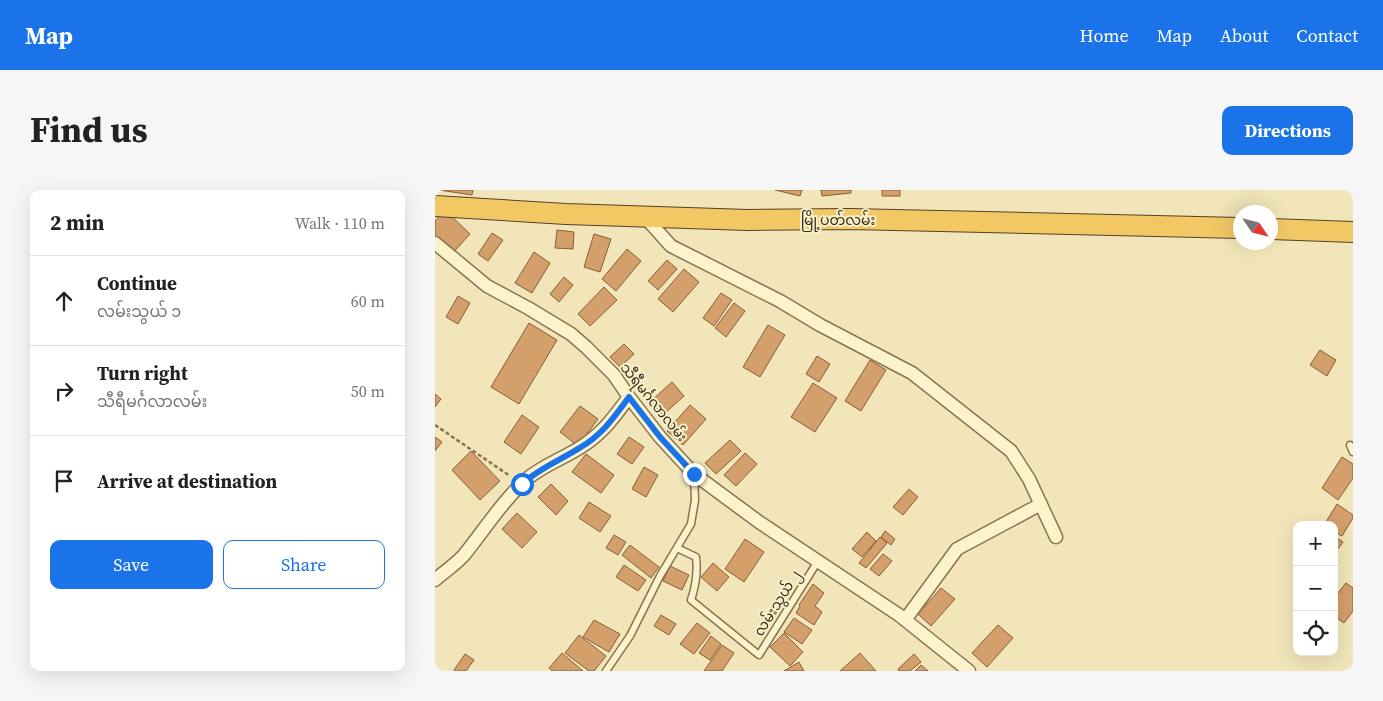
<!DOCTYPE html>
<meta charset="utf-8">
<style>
body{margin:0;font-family:"Source Serif 4","Noto Sans Myanmar",serif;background:#f6f6f6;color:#222}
.controls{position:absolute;right:15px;bottom:15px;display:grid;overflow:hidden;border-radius:10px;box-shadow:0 5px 20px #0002}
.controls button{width:45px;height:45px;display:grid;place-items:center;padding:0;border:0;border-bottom:1px solid #e0e0e0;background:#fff;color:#222;font:25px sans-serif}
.compass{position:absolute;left:798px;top:15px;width:45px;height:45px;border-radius:50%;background:#fff;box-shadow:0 5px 20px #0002;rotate:125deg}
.stop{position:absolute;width:15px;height:15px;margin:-11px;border:4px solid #1a73e8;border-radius:50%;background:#fff}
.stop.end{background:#1a73e8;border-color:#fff;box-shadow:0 1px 5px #0008}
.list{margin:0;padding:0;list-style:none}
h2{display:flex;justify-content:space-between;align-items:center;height:65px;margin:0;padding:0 20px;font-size:21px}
h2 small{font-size:16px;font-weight:400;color:#767676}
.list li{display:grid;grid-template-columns:32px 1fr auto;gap:15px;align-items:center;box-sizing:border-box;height:90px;padding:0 20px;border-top:1px solid #e0e0e0}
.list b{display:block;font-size:19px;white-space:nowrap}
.list p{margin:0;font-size:16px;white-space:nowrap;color:#767676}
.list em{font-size:16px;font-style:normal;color:#767676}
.actions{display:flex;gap:10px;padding:15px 20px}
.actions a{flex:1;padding:11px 0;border:1px solid #1a73e8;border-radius:10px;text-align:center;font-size:18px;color:#1a73e8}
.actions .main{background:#1a73e8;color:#fff}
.icon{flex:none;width:28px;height:28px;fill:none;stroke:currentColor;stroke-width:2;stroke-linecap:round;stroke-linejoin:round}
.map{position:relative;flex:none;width:918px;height:481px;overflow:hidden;border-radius:10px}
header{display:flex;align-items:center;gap:30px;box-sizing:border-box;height:70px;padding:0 25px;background:#1a73e8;color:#fff}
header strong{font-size:24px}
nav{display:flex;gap:28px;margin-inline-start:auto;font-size:18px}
.intro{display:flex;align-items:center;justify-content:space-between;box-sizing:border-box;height:120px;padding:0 30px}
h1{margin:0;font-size:35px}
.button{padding:12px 22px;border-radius:10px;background:#1a73e8;color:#fff;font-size:18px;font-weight:700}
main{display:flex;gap:30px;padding:0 30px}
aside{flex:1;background:#fff;border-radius:10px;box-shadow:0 5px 20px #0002}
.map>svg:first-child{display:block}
</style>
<header>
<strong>Map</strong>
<nav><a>Home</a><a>Map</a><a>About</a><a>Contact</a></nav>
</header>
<div class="intro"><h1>Find us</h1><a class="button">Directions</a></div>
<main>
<aside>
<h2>2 min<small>Walk · 110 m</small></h2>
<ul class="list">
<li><svg class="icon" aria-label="ahead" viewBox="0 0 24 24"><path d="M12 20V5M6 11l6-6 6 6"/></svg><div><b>Continue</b><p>လမ်းသွယ် ၁</p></div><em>60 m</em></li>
<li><svg class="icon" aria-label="right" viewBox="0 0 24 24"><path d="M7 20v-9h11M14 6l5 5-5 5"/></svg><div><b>Turn right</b><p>သီရီမင်္ဂလာလမ်း</p></div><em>50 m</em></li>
<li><svg class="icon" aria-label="arrive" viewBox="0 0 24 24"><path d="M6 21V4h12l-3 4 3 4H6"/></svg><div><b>Arrive at destination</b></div></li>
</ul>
<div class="actions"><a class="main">Save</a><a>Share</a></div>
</aside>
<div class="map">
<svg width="918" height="481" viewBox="0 0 918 481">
<rect width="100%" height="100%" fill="#f1e5b9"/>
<!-- building -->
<path fill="#d39f6b" stroke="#8a5e36" d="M4 0H38L37 5Z
M340 0H367L365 6Z
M386 0H416V3L387 6Z
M447 0H465V6H447Z
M10 20 35 44 16 65 0 50V31Z
M122 40 139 42 138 59 120 58Z
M57 43 68 50 53 71 43 64Z
M159 44 176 49 165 82 149 77Z
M192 59 206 71 181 101 167 89Z
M99 62 115 73 97 103 80 93Z
M232 70 242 79 223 100 213 91Z
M249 79 264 92 238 122 223 109Z
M129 87 138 95 124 112 115 104Z
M169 97 182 110 155 136 143 124Z
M286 103 297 110 279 136 268 128Z
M23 106 35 113 23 134 11 127Z
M299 113 310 121 291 147 280 138Z
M94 133 122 150 84 214 56 197Z
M333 135 350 145 325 187 308 177Z
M189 154 199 164 185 177 175 167Z
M885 160 901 170 892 186 875 175Z
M382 166 395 174 384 192 371 184Z
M435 170 451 180 426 221 410 211Z
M237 192 249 206 228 225 215 212Z
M378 193 402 208 380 242 356 227Z
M0 204 6 209 0 217Z
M255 215 271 229 248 255 232 241Z
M145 216 163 229 143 256 125 242Z
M87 225 104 237 86 264 69 252Z
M0 247 7 252 0 261Z
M194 247 209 257 197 274 182 264Z
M295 250 306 261 281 284 270 273Z
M36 261 65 291 45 310 17 280Z
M310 263 322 274 301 296 289 285Z
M151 264 179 285 166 303 137 282Z
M907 267 918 274V288L903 310 887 298Z
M209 277 223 285 211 307 197 299Z
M116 294 133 311 121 325 103 307Z
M474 299 483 307 468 325 458 317Z
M154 312 176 326 165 342 144 328Z
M902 314 918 325V328L907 346 899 342V335H889Z
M82 323 102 342 87 358 67 339Z
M450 341 460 349 456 355 446 347Z
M432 342 441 351 427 367 417 359Z
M179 345 191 352 183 365 171 358Z
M899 346 908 352 899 364Z
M445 347 452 353 431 378 424 373Z
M310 349 329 362 309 392 290 379Z
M195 355 224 377 216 388 187 365Z
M448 364 457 371 444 386 435 379Z
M278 373 294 387 282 401 266 387Z
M189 375 211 390 203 401 181 387Z
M235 376 254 385 247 400 228 391Z
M911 393 918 398V421L909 433 899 426V408Z
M378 394 389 403 380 416 387 422 379 435 361 423 365 416 364 415Z
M506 398 520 409 496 436 483 424Z
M226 425 241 434 234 445 219 436Z
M359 428 377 440 367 454 349 442Z
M159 430 185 444 174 462 148 447Z
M262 433 275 443 259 464 245 454Z
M563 435 578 448 552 477 537 463Z
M349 443 368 462 355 476 335 457Z
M144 445 171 466 159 481H154L130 463Z
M276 446 286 454 275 470 264 463Z
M287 455 299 463 287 481H269Z
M127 463 148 481H117L114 478Z
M425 463 441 481H405Z
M30 464 39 470 31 481H20L19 480Z
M479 464 486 472 475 481H464L463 479Z
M364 472 369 481H349Z
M486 475 493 481H480Z"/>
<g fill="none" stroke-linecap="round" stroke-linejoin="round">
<defs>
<path id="service" d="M915 255 918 262
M242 358 261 367C263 383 261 395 256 410L324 465 383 371
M171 481 195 446 225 386 256 334 260 310 259 285"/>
<path id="minor" d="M209 26 236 56 345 111 385 135 477 183 576 261 594 289 621 347
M0 53 52 96 93 118 136 144 151 157 179 185 194 207 225 247 259 284 324 332 464 425 534 481
M0 390C9 382 21 374 29 365 50 339 68 310 93 288 109 275 129 268 146 257 168 243 179 227 194 207
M470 430 522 359 606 314"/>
<path id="trunk" d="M0 16 131 24 313 30 415 29 806 38
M836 39 918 42"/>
</defs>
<!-- service casing -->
<use href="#service" stroke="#897452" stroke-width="9"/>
<!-- minor casing -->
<use href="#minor" stroke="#897452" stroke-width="15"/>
<!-- trunk casing -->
<use href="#trunk" stroke="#554128" stroke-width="22"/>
<!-- path -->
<path stroke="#897452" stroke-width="2.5" stroke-dasharray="4 2.5" stroke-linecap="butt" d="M0 235 75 286"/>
<!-- service -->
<use href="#service" stroke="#fcf2cc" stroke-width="6"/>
<!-- minor -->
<use href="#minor" stroke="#fcf2cc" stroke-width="12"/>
<!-- trunk -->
<use href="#trunk" stroke="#f2c865" stroke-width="20"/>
</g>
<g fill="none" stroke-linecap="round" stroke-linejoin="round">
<!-- route -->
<path stroke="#1a73e8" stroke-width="6" d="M87 294C104 278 126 270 146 257 168 244 179 227 194 207L225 247 259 284"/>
</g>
<g text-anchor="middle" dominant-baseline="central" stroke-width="4" stroke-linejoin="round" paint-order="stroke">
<!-- street labels -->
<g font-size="14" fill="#362a19" stroke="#f8efc9">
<text x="403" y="30">မြို့ပတ်လမ်း</text>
<text transform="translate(219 212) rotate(51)">သီရီမင်္ဂလာလမ်း</text>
<text transform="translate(342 413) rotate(-58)">လမ်းသွယ် ၂</text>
</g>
</g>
</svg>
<div class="controls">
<button>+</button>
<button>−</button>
<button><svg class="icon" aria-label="locate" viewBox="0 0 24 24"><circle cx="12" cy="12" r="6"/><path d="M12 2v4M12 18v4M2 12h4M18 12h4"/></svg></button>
</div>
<svg class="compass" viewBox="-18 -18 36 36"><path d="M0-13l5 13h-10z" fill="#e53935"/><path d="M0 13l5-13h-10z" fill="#767676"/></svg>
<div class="stop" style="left:87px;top:294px"></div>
<div class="stop end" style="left:259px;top:284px"></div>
</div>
</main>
